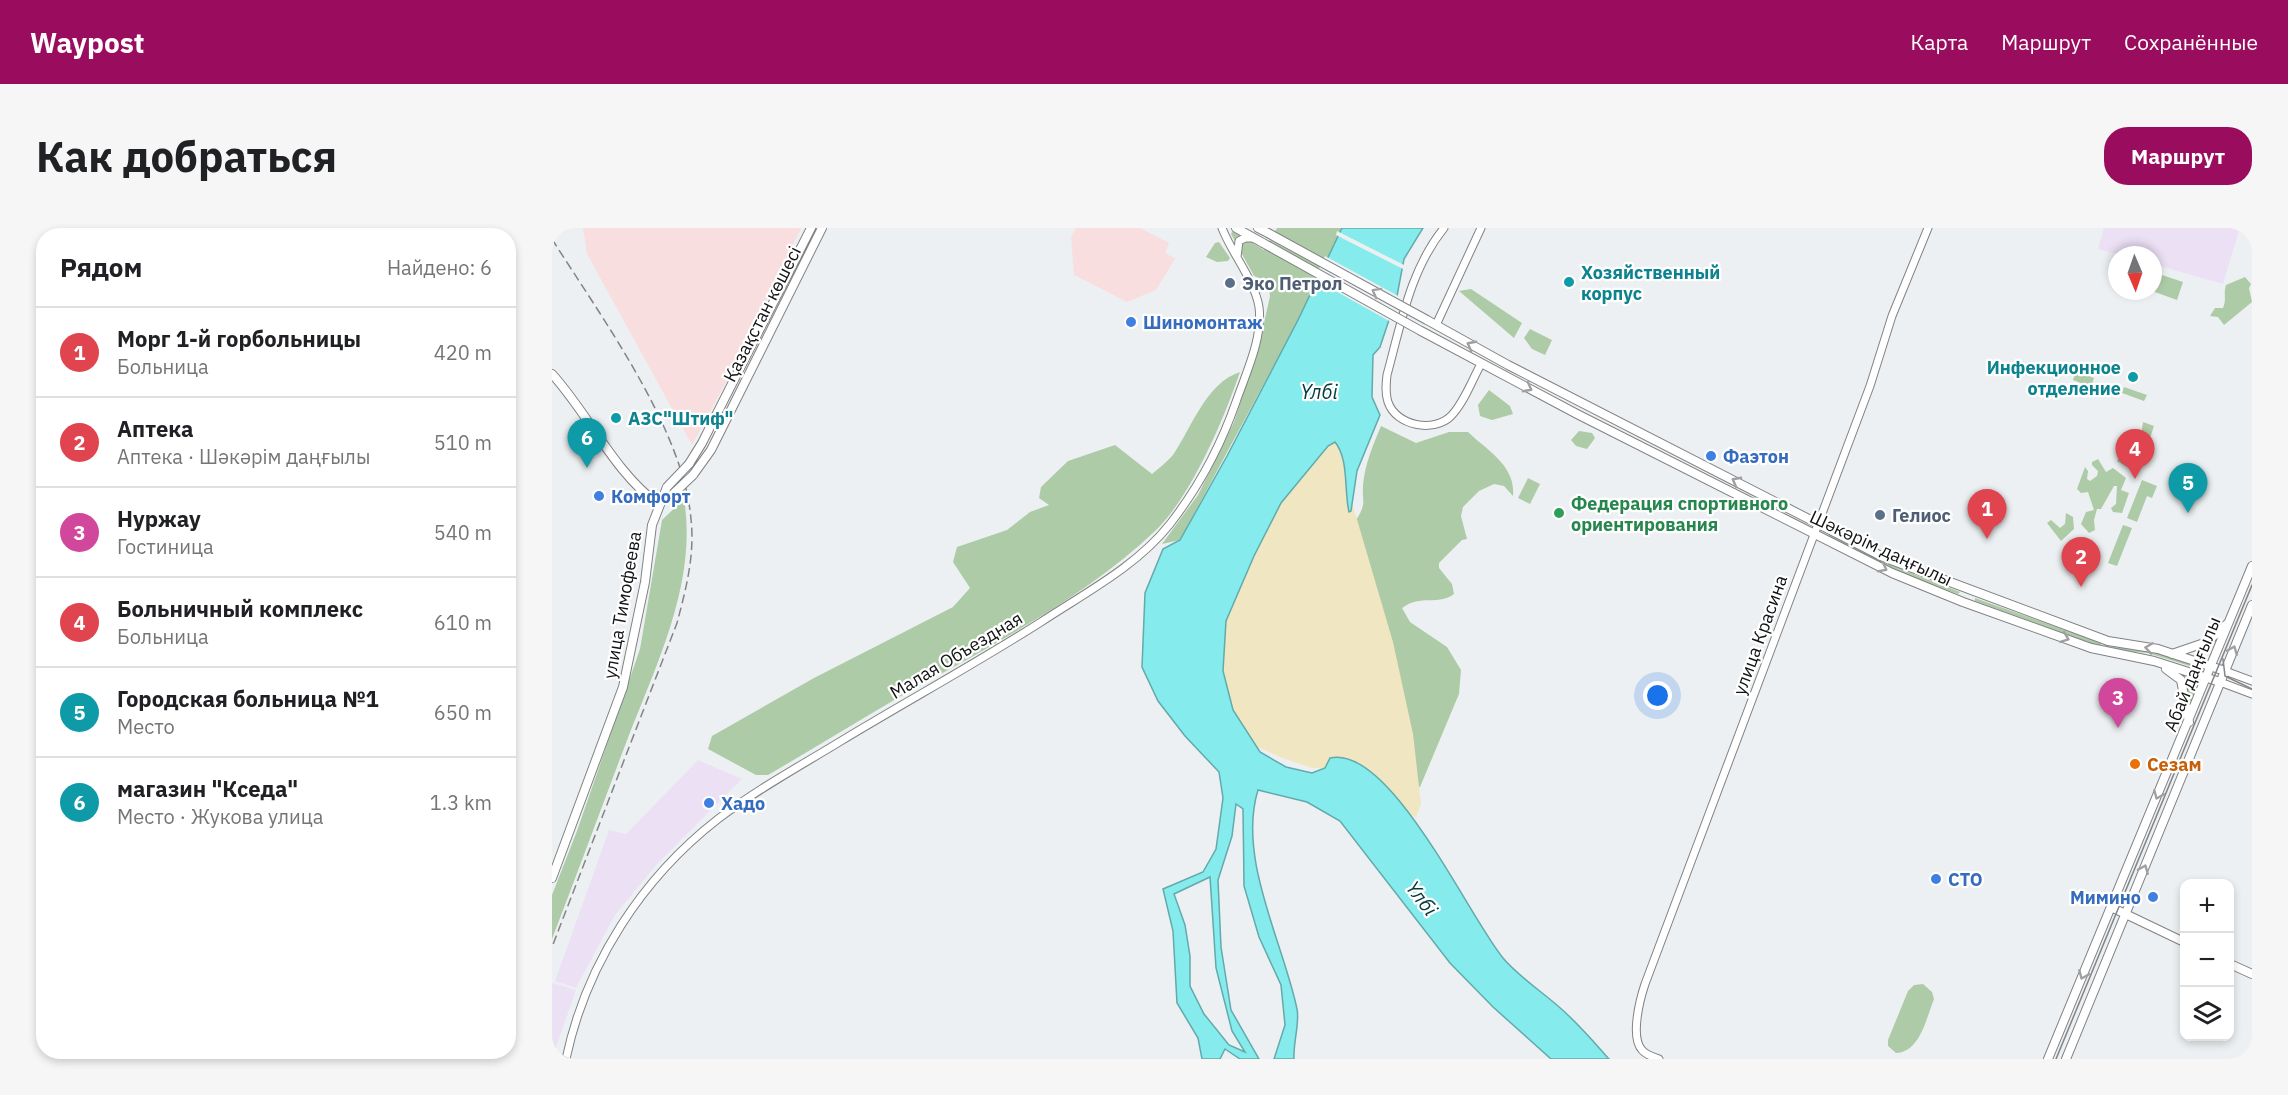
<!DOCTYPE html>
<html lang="ru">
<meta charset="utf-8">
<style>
body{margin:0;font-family:"IBM Plex Sans",sans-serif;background:#f6f6f6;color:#202124}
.controls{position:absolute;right:18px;bottom:18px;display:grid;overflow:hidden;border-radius:12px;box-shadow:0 3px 9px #0003}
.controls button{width:54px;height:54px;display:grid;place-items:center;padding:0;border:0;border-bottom:2px solid #e0e0e0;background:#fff;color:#202124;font:30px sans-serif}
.compass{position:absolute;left:1556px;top:18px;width:54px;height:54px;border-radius:50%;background:#fff;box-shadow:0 3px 9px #0003;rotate:178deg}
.you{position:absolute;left:1106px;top:468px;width:21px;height:21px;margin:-15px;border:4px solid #fff;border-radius:50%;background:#1a73e8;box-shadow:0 0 0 9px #1a73e833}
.badge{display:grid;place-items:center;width:39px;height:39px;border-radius:50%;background:#9a0d5e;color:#fff;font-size:20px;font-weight:700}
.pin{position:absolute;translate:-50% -50px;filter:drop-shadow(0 2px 3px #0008)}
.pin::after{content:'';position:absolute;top:32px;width:21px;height:18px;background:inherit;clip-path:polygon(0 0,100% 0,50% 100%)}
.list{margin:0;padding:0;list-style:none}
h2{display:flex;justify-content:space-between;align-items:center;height:78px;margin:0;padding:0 24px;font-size:26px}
h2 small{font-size:20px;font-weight:400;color:#757577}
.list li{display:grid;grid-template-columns:39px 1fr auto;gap:18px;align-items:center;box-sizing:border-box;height:90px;padding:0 24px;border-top:2px solid #e0e0e0}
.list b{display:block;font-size:22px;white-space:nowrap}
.list p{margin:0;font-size:20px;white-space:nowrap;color:#757577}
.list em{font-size:20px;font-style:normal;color:#757577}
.icon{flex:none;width:33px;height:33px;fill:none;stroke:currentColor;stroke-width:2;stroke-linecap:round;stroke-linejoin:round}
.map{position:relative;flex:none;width:1700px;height:831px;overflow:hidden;border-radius:24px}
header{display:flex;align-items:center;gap:36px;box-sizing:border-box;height:84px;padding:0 30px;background:#9a0d5e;color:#fff}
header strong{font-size:28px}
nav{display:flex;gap:33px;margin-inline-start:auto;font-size:21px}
.intro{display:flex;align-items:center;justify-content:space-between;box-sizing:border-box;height:144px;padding:0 36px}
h1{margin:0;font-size:42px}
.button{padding:15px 27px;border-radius:24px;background:#9a0d5e;color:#fff;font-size:21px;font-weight:700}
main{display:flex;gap:36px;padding:0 36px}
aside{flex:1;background:#fff;border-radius:24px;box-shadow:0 3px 9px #0003}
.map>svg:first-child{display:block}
</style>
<header>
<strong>Waypost</strong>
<nav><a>Карта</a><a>Маршрут</a><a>Сохранённые</a></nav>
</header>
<div class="intro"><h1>Как добраться</h1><a class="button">Маршрут</a></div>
<main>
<aside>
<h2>Рядом<small>Найдено: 6</small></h2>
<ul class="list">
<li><span class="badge" style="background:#e0444e">1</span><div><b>Морг 1-й горбольницы</b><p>Больница</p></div><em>420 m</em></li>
<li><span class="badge" style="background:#e0444e">2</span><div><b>Аптека</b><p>Аптека · Шәкәрім даңғылы</p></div><em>510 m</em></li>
<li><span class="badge" style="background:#d1479c">3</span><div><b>Нуржау</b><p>Гостиница</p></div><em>540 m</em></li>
<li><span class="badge" style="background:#e0444e">4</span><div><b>Больничный комплекс</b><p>Больница</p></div><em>610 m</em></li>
<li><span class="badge" style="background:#0f9aa8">5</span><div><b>Городская больница №1</b><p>Место</p></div><em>650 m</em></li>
<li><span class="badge" style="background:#0f9aa8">6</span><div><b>магазин &quot;Кседа&quot;</b><p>Место · Жукова улица</p></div><em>1.3 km</em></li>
</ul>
</aside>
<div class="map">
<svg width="1700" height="831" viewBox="0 0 1700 831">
<rect width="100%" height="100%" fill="#edf0f2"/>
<!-- commercial -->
<path fill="#f9dedf" d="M31 0H249L189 126 140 217 35 26Z
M524 0H588L617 15 613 25 628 33 623 31 604 62 575 74 522 47 519 9Z"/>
<!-- industrial -->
<path fill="#ece0f5" d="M1552 0H1679L1687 3 1671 56 1601 36V27H1568L1546 21Z
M146 532 190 551 105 636 63 687 24 760 3 753 57 602 74 606Z
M1 755 24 762 0 831V757Z"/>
<!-- green -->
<path fill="#adcba6" d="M725 0H790L746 92 628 312 610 316 646 267 682 194 707 118 718 68 716 54 702 48 679 6 681 2 712 22Z
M667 14 678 30 676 33 665 34 654 29 663 15Z
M1601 44 1631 54 1625 72 1600 63Z
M1693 49 1699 56 1697 60 1700 74 1672 97 1666 89 1658 88 1663 80H1671C1675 71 1671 66 1674 57Z
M919 61 970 95 962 110 907 63Z
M978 101 1000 112 993 127 980 121 972 110Z
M1524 143 1542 150 1539 159 1521 152Z
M688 144C672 191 639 269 603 303 533 370 433 421 349 468 304 494 261 521 216 547H204L156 521 160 508 262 450 401 379 418 360 401 334 405 319 455 302 478 284 497 277 487 270 489 259 516 233 563 217 600 246C607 240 615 234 621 227 640 199 654 155 688 144Z
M1572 159 1595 167 1592 173 1570 165Z
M937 162 958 178 961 186 940 192 928 188 926 177Z
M1591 194 1602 198 1590 234 1584 244 1565 233 1572 222C1592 216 1588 213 1591 194Z
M829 198 864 215 897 204H916C936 223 964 238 961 268L952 258 942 256 927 263 911 279 909 288 915 311 910 312 887 335V340L900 356 902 366C886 378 869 366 850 380L858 394 895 419 909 442 907 466 868 559H845L804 292C815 275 810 275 811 257 813 236 821 217 829 198Z
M1027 203 1040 205 1043 210 1035 221 1024 218 1019 212Z
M1546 231 1554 244 1561 240 1574 250 1569 262 1577 265 1570 285 1561 284 1559 280 1564 276 1565 258H1562L1549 281H1545L1542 292 1543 302 1537 305 1529 296 1534 284 1542 282 1536 264 1529 265 1525 261 1533 239 1536 243 1535 251 1538 253 1545 248 1546 243 1540 237V234Z
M976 250 988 256 978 276 966 270Z
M1590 252 1605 258 1600 270 1595 268 1585 294 1575 290Z
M132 271C146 355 103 439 74 515 49 581 25 646 0 711V667L25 603 88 421 110 292Z
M1514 285 1521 289 1522 301 1509 313 1495 295 1499 292 1508 300 1513 296Z
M1571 297 1580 300 1565 338 1556 335Z
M1277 306 1351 342 1408 364 1406 366 1350 345 1276 309Z
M1423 370 1549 415V419L1423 373Z
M1561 419 1597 423 1648 438 1647 441 1596 425 1561 422Z
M1624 443 1648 452 1637 478 1632 453Z
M1371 756 1380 764 1382 771C1374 791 1368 824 1344 825L1336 818V812L1356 763 1362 757Z"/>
<!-- sand -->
<path fill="#f0e6c1" d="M792 167 799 271 841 414 861 506 869 576 864 590 790 541 760 540 728 529 699 516 677 498 663 363Z"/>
<!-- water -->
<path fill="#85ebec" stroke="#62aaab" stroke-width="1.5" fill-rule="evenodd" d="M790 0H871L852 31 845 68 828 119 821 127 820 169 828 187 805 243 799 283 797 284C792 263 797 231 783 214L776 218 729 275 702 328 674 393 671 443 681 482 708 524 734 539 760 545 773 540 778 530C838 516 917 689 951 730 966 748 989 763 1006 778 1025 794 1041 813 1057 831H999L941 779 898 735 788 593 755 574 706 562C685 630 731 714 745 781 748 794 741 815 742 831H722L733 797 729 757 707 709 692 658 691 581 684 576 680 608 666 652 669 719 679 782 707 831H688L673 821 668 831H650L646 810 625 775 621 703 611 661 651 644 664 621 671 570 667 544 633 508 606 473 590 439 593 365 611 321 628 312 675 228 746 92ZM658 649 664 740 680 803 693 824 677 817 652 786 638 758V728L633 697 622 666Z"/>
<!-- pier -->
<path fill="#edf0f2" d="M785 3 854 38 853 42 784 7Z
M773 28 848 69 839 94 762 51Z"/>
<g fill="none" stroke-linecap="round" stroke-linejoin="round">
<defs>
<path id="secondary" d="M892 0C858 42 849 96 835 147 834 156 833 165 836 174 844 198 882 205 899 188 912 175 920 152 929 136
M685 29 687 13 693 10H700
M884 97 929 0
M1673 443 1700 453
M1668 454 1700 466
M14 831C34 736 90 650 166 591 204 562 248 538 289 513 355 473 423 436 489 394 533 365 585 338 618 296 646 260 669 217 684 174 694 145 711 110 707 79 703 53 679 24 670 0
M1107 831C1101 829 1094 827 1090 822 1078 809 1088 771 1093 756L1318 158 1340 88 1376 0"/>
<path id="primary" d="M684 0 711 15
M706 0 716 5
M875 92 956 137 1331 329 1556 413 1606 421 1673 443
M869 103 1025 186 1340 345 1411 374 1539 420 1602 433 1668 454
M0 146C38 188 61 243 107 277
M137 236 150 215 259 0
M141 247 159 222 270 0
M1620 426 1655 414 1675 396
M1614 441 1629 452 1637 494
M0 650 71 459 93 354 100 297 115 259
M1561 680 1632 714
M1678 736 1700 746
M1496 831 1700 338
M1514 831 1700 377"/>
</defs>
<!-- secondary casing -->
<use href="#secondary" stroke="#808284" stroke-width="9"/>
<!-- primary casing -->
<use href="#primary" stroke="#808284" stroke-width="10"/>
<!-- secondary -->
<use href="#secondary" stroke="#fff" stroke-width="7"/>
<!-- primary -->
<use href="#primary" stroke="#fff" stroke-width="8"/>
<!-- tram -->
<path stroke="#828486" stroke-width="1.5" d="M1671 431 1673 448 1700 461
M1504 831 1700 357"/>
<!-- rail -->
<path stroke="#828486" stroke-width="1.5" stroke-dasharray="9 4.5" stroke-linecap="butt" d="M0 11C49 89 131 200 139 291 143 327 134 361 125 395L0 719"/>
<defs>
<path id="primary-bridge" d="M716 5 875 92
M711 15 869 103
M115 259 137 236
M121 266 141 247"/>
</defs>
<!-- primary-bridge casing -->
<use href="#primary-bridge" stroke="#808284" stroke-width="10" stroke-linecap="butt"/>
<!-- primary-bridge -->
<use href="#primary-bridge" stroke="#fff" stroke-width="8"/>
</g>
<!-- one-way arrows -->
<defs><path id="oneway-chevron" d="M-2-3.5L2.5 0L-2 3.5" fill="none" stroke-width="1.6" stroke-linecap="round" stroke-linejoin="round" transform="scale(1.5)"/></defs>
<g stroke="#a0a0a1">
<use href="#oneway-chevron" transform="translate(824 64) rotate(-151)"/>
<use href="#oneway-chevron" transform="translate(919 117) rotate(-152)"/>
<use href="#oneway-chevron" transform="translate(976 160) rotate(28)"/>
<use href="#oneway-chevron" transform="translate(1184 253) rotate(-152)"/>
<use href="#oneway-chevron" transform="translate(1331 340) rotate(27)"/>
<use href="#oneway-chevron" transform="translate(1513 410) rotate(21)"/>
<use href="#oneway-chevron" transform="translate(1597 420) rotate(-172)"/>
<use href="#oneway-chevron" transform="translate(1681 422) rotate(-68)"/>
<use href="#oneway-chevron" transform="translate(1606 567) rotate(113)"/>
<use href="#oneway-chevron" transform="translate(1592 641) rotate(-68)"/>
<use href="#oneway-chevron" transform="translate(1531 747) rotate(113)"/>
</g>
<!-- markers -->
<g fill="#0f9aa8" stroke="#fff" stroke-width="2">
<circle cx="1017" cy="54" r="6"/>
<circle cx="1581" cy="149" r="6"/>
<circle cx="64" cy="190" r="6"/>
</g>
<g fill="#5c6f8a" stroke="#fff" stroke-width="2">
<circle cx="678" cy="55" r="6"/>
<circle cx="1328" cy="287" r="6"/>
</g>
<g fill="#3f7fe0" stroke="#fff" stroke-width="2">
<circle cx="579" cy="94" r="6"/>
<circle cx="1159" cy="228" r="6"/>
<circle cx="47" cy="268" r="6"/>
<circle cx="157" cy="575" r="6"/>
<circle cx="1384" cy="651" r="6"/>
<circle cx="1601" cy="669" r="6"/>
</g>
<circle fill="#2e9e5b" stroke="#fff" stroke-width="2" cx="1007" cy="285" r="6"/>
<circle fill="#e8710a" stroke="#fff" stroke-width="2" cx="1583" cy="536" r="6"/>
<g text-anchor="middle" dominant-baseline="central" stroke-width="4.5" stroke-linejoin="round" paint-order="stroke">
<!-- culture labels -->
<g font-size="18" font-weight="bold" fill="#0d838f" stroke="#fff" text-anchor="start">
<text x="1029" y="44">Хозяйственный<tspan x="1029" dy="21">корпус</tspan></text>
<text x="1569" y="139" text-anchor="end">Инфекционное<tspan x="1569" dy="21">отделение</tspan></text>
<text x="76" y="190">АЗС"Штиф"</text>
</g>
<!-- service labels -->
<g font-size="18" font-weight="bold" fill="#4e5e75" stroke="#fff" text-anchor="start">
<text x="690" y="55">Эко Петрол</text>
<text x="1340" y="287">Гелиос</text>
</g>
<!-- street labels -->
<g font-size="18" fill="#111213" stroke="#fff">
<text transform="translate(210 86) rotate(-63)">Қазақстан көшесі</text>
<text transform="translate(1329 320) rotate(25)">Шәкәрім даңғылы</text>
<text transform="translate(70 377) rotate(-80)">улица Тимофеева</text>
<text transform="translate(1208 407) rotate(-70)">улица Красина</text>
<text transform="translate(404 427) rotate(-31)">Малая Объездная</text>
<text transform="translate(1640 446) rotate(-68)">Абай даңғылы</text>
</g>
<!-- shop labels -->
<g font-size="18" font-weight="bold" fill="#366cbe" stroke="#fff" text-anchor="start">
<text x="591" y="94">Шиномонтаж</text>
<text x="1171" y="228">Фаэтон</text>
<text x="59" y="268">Комфорт</text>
<text x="169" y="575">Хадо</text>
<text x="1396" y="651">СТО</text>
<text x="1589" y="669" text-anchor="end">Мимино</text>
</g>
<!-- leisure labels -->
<g font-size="18" font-weight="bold" fill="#27864d" stroke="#fff" text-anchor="start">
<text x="1019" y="275">Федерация спортивного<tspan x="1019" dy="21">ориентирования</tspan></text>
</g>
<!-- food labels -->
<g font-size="18" font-weight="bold" fill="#c56008" stroke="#fff" text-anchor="start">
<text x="1595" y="536">Сезам</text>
</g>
<!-- water labels -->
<g font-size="20" font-style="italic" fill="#073a3b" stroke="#fff">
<text x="767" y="163">Үлбі</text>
<text transform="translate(870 670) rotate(53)">Үлбі</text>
</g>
</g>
</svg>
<div class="controls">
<button>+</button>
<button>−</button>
<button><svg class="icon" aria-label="layers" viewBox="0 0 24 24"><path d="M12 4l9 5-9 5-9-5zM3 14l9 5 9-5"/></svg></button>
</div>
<svg class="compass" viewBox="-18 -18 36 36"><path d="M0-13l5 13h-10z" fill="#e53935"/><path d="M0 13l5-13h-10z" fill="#757577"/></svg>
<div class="you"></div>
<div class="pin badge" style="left:1435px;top:311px;background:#e0444e">1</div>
<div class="pin badge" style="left:1529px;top:359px;background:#e0444e">2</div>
<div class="pin badge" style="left:1566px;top:500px;background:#d1479c">3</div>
<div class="pin badge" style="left:1583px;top:251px;background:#e0444e">4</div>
<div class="pin badge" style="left:1636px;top:285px;background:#0f9aa8">5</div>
<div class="pin badge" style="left:35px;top:240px;background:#0f9aa8">6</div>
</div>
</main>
